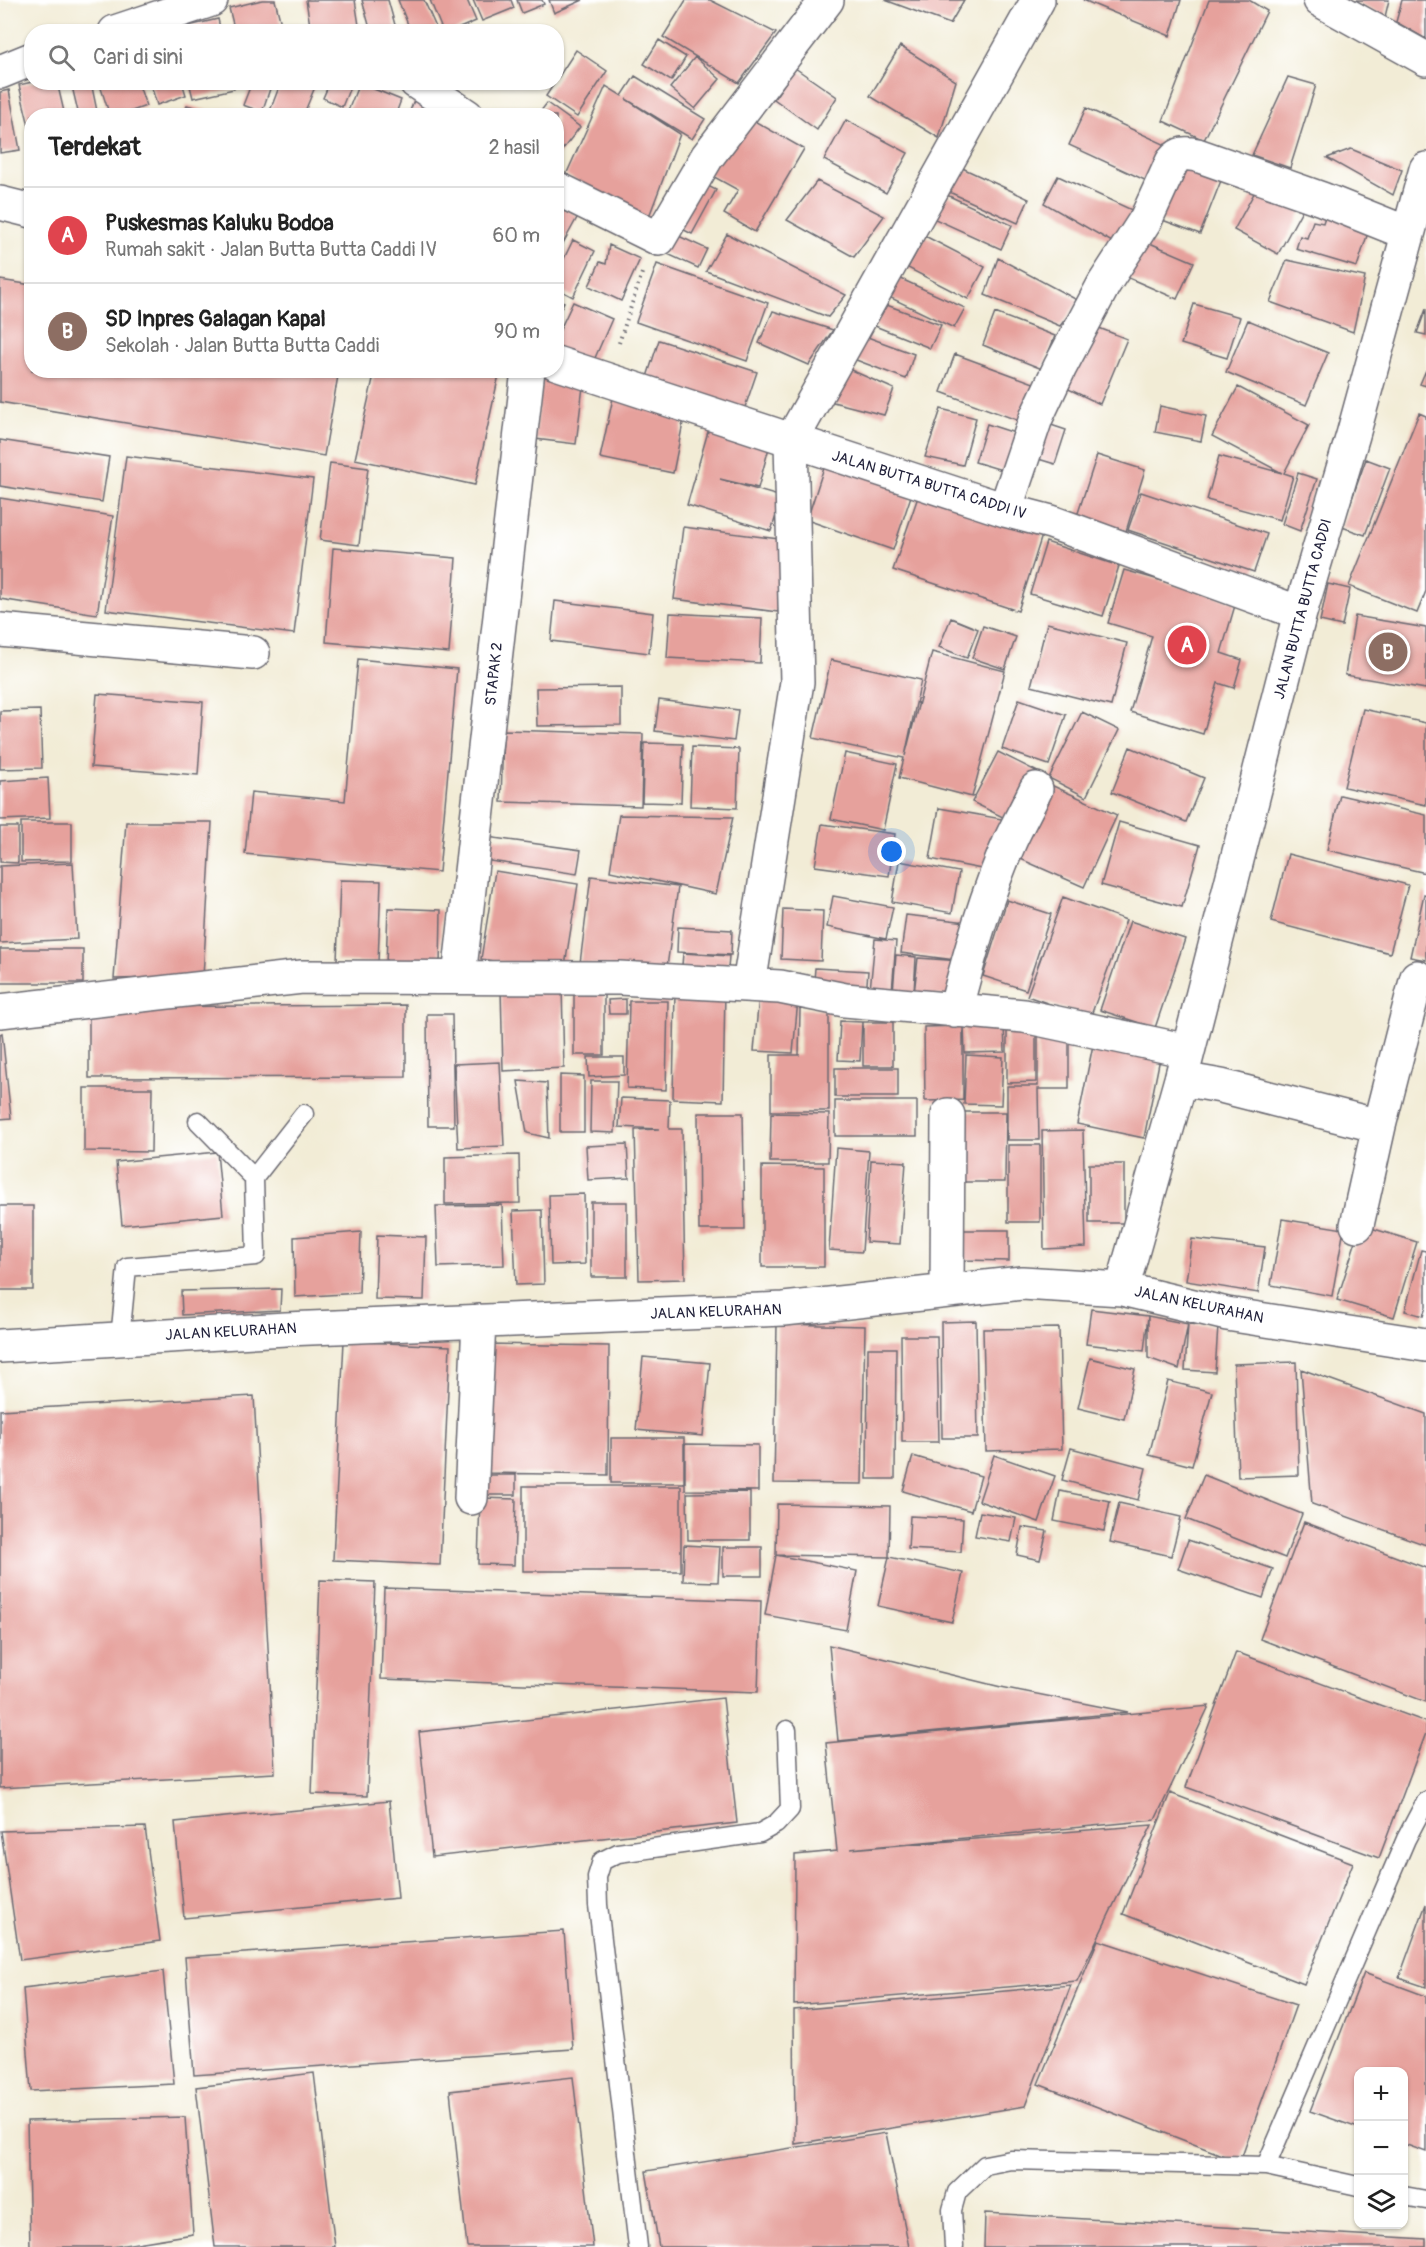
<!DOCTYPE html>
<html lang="id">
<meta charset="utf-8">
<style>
body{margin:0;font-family:Pangolin,sans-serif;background:#f6f6f6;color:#222}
.controls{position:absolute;right:18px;bottom:18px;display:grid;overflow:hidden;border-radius:12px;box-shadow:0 2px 4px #0004}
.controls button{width:54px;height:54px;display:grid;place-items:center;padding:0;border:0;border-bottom:2px solid #e0e0e0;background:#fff;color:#222;font:30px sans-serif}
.you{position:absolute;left:892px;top:852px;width:21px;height:21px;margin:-15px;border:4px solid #fff;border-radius:50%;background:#1a73e8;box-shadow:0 0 0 9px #1a73e833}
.badge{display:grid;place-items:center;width:39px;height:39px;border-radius:50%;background:#d1495b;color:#fff;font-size:20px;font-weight:700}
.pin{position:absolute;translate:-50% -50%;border:3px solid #fff;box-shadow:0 2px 6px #0006}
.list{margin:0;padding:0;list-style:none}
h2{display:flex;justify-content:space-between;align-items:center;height:78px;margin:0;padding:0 24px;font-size:26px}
h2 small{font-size:20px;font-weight:400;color:#767676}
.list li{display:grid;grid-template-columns:39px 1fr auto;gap:18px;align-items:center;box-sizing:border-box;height:96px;padding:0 24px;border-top:2px solid #e0e0e0}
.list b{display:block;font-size:22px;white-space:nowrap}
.list p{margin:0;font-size:20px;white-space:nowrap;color:#767676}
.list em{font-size:20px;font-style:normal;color:#767676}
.icon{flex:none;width:33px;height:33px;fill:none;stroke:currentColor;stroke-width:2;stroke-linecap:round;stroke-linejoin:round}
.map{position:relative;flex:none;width:1426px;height:2247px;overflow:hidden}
.search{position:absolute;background:#fff;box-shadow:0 2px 4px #0004;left:24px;top:24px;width:540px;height:66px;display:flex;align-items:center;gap:15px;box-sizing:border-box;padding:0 21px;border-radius:24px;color:#767676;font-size:22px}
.panel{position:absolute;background:#fff;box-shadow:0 2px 4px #0004;left:24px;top:108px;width:540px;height:270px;border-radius:24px}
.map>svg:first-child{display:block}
</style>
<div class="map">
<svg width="1426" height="2247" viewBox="0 0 1426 2247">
<rect width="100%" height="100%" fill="#fff"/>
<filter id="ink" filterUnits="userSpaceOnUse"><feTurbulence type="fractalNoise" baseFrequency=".0167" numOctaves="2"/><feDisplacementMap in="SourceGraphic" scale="12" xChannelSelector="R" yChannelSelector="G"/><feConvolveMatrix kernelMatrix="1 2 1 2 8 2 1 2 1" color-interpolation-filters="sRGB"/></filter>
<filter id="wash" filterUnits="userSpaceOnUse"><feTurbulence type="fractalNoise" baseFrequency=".008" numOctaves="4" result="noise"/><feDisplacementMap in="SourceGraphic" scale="24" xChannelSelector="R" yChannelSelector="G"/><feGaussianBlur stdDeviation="1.35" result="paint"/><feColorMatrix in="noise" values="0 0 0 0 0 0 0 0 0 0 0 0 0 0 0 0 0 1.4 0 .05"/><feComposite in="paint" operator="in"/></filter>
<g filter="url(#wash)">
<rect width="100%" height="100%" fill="#f2ecd6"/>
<g id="blocks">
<!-- building -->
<path fill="#e6a19c" d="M262 0H275L283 32H235L229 8Z
M306 0H355L360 32H311Z
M362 0H388L397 32H371Z
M398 0H424L438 32H411Z
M430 0H467L476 21 450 32H443Z
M473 0H511L514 8 482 21Z
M517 0H542L544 4 522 13Z
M549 0H583L554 13Z
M686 0H710L776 33 739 83 663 37Z
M885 0H964L950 24Z
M1083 0H1181L1170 36Z
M1209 0H1249L1267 11 1204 140 1163 121Z
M1351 0H1389L1385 17Z
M1402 0H1426V39L1396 22Z
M218 19 221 32H177L176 29Z
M659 40 686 57 671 81 644 64Z
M900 46 956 81 939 138 870 96Z
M576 50 607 71 577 117 546 96Z
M695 57 720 79 695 109 670 88Z
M795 68 837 97 817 130 774 99Z
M635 76 705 119 692 139 626 99 680 134 647 222 566 175 606 86 622 96Z
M1288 77 1316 85 1290 168 1252 155Z
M32 82H57L65 116H32L31 134 19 85Z
M71 82H91L98 116H79Z
M99 82H138L146 106 118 116H110Z
M150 82H182L186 95 157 105Z
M189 82H233L234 89 193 98Z
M252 82H262L271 86 262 112 243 105Z
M281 82H317L303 116H268Z
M330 82H352L342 107 323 98Z
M359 83 401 100 395 116H346Z
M9 90 20 150 0 153V92Z
M415 98 436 107 432 116H408Z
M547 103 580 127 556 158V116H537Z
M187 105 222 115 221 116H184Z
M1086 108 1166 145 1149 182 1069 145Z
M742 114 804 149 755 232 724 214 738 190 707 173Z
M846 120 908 153 886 193 824 160Z
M1351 149 1402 170 1393 195 1327 158Z
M1179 162 1222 178 1200 234 1157 218Z
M958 166 1029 199 1018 223 947 191Z
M1058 176 1134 211 1112 242 1044 203Z
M698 181 716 190 692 234 674 225Z
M817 181 884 216 854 257 787 220Z
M1258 186 1302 210 1278 254 1234 230Z
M947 195 1012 225 1001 249 935 219Z
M560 206 578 216 556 256V213Z
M1327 210 1371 223 1357 267 1296 249 1300 236 1307 238 1313 221 1323 223Z
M670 232 707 249 698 268 661 251Z
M727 234 846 295 828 317 706 271Z
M925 236 985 267 968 299 908 268Z
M1138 238 1194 262 1177 299 1122 275Z
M573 240 595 251 573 297 556 288V275Z
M609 245 640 259 621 301 589 286 600 262 606 264Z
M998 258 1079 301 1060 326 985 295Z
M1287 260 1365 277 1353 332 1270 302Z
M657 264 768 303 747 361 636 322Z
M899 278 965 308 954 328 889 297Z
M0 280 32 285V370H339L324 456 0 402Z
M556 299 564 302 556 318Z
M573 302 612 319 591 367 556 352V338Z
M884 304 941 325 930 348 875 326Z
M1194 304 1240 317 1227 358 1181 344Z
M1426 309V335L1417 333Z
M773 311 833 330 809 365 759 343Z
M995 313 1055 336 1042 369 983 345Z
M1248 320 1328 353 1306 405 1226 372Z
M1094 326 1127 339 1100 404 1060 385Z
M862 335 914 354 906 379 851 358Z
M659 340 757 372 743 413 646 380Z
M955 354 1039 385 1025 423 941 392Z
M844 367 894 389 884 415 829 401Z
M375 370H500L475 485 355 459Z
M1426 370V386L1420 384Z
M542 374 584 378 576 444 535 439Z
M1238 387 1309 425 1284 473 1293 476 1280 520 1207 500 1219 456 1282 473 1212 436Z
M613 398 685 413 673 473 600 458Z
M1160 406 1206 416 1201 441 1155 432Z
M941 409 976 418 963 465 925 457Z
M1419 413 1426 416V591L1417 613 1349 586Z
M1036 420 1066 430 1055 464 1025 455Z
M987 424 1024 436 1012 473 975 462Z
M709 428 770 444 758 488 720 479 782 497 771 531 687 505Z
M0 440 109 457 102 502 0 486Z
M1097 455 1145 470 1126 531 1077 516Z
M126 456 313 479 294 634 106 610Z
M827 458 914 487 893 550 807 520Z
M1366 459 1390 468 1365 535 1342 527Z
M330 463 368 468 359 545 320 540Z
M1298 473 1317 479 1300 531 1282 524Z
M921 488 1044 529 1018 611 893 570Z
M1141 492 1267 534 1254 572 1128 530Z
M0 498 113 516 97 614 0 599Z
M683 527 787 540 778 612 674 599Z
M1046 542 1119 566 1103 616 1030 594Z
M333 548 456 558 449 653 326 642Z
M1124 570 1236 602 1221 653 1242 660 1234 688 1218 683 1203 734 1130 712 1152 636 1108 623Z
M1328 584 1350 589 1342 626 1320 621Z
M555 601 653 613 649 653 551 641Z
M670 613 762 618 760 663 667 658Z
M1355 616 1426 628V689L1345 675Z
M951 618 978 629 967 658 939 647Z
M1047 623 1127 643 1111 706 1031 686Z
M983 626 1016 637 1005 669 972 658Z
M932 652 1005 671 972 797 899 778 904 758 813 738 831 660 921 680 905 756Z
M358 659 457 669 439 872 245 854 251 792 345 801Z
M621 687V725L537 726 536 688Z
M97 694 203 702 198 775 91 767Z
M1019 699 1066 715 1049 765 1002 749Z
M659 700 738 710 734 741 655 731Z
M1363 709 1426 723V805L1344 787Z
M40 710 42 768 0 769V711Z
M1082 712 1119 730 1086 797 1049 778Z
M503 730 643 734 641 806 501 802Z
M644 743 683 744 681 803 642 802Z
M692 747 739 749 737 808 690 806Z
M1130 747 1204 778 1186 822 1112 792Z
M998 752 1042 774 1017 824 972 802Z
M845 753 897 764 883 830 831 819Z
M48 778 50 818 0 820V781Z
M1040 780 1117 815 1084 887 1007 853Z
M1340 795 1426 815V873L1327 850Z
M939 808 1002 819 992 871 930 859Z
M619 815 733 817 716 894 610 871Z
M21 822H72V861L21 862Z
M126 822H212L203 977 114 979Z
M1119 822 1200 845 1182 907 1101 885Z
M822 824 895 834 889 876 815 866Z
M0 827H18V863L0 862Z
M487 837 581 850 577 874 484 860Z
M1288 854 1408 885 1390 953 1271 922Z
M899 861 959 872 952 913 892 902Z
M73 863 77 939 0 943V866Z
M495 871 578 884 564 972 481 959Z
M591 876 678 887 666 974 580 963Z
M340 880 381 881 378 963 337 961Z
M1424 894 1426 895V960L1410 957Z
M833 896 893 907 886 939 827 927Z
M1063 897 1126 920 1090 1018 1027 996Z
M1007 900 1051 914 1026 990 983 976Z
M388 908 441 910 440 967 386 965Z
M783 909 823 911 821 961 781 959Z
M906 915 967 922 963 961 901 953Z
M1130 921 1185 939 1155 1028 1100 1010Z
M678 927 732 930 731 955 677 952Z
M875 939 896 941 892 992 870 990Z
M0 949H83V983H0Z
M683 953 729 956 727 981 681 978Z
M896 955 916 957 914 993 893 992Z
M918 958 961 961 958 997 914 994Z
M815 968 868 971 866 996 813 993Z
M574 983H604V1055H574Z
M562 987 564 1068 503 1071 501 989Z
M675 990H725L723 1101 673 1099Z
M759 996 798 1000 793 1053 754 1051Z
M626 999V1014H609L608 1000Z
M629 1001H668L666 1090 627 1088Z
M406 1005V1077L89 1078V1007Z
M800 1009 829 1010V1111H771V1055H799Z
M427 1014H452L454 1126H428Z
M840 1021 862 1022 860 1061 838 1060Z
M863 1022H893V1066H863Z
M1004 1025 1005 1052 965 1053 964 1026Z
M963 1026V1100L925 1101 924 1027Z
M1007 1027H1036V1082L1007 1083Z
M2 1033 11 1118 0 1119V1034Z
M1038 1033 1069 1034V1089H1038L1039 1140H1007V1086H1038Z
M1095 1035 1162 1048 1144 1138 1077 1124Z
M966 1055 1003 1057 1001 1105 964 1104Z
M588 1057H624V1075L589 1077Z
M500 1062 504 1146 458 1148 454 1064Z
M835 1068H898V1097H835Z
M560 1075 584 1076V1132H560Z
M518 1081 547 1083 549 1138 527 1133Z
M591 1081H617L615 1133 590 1132Z
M84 1088H152L151 1152 84 1151Z
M621 1098 670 1100 669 1129H682L685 1279 639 1280 635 1130 659 1129 619 1127Z
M835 1101H917V1136H835Z
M963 1112H1006L1005 1182H962Z
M698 1113H743L745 1230H699Z
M771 1113 829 1114 828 1162H770Z
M1083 1130 1086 1247 1044 1249 1042 1131Z
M627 1144 629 1178 588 1180 586 1146Z
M1008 1145H1040V1222H1008Z
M836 1148 869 1151 862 1252 829 1250Z
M217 1152 223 1215 122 1225 116 1162Z
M519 1155 520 1203 445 1204V1157Z
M871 1160 906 1162 900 1244 866 1242Z
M1089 1164H1124V1223H1089Z
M762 1166 824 1167V1267H762Z
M584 1194 585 1264 551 1265 549 1195Z
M591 1202H627V1277H591Z
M502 1205 504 1265 438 1267 436 1206Z
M0 1206H33V1290H0Z
M542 1210 544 1284 516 1285 513 1211Z
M1282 1219 1344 1229 1332 1296 1271 1285Z
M1361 1225 1417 1242 1394 1317 1337 1300Z
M964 1230H1009V1261L964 1260Z
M361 1232 359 1293 295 1297 294 1237Z
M377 1235 426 1237 424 1300 375 1299Z
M1192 1239 1265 1247 1258 1293 1186 1281Z
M1421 1250 1426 1251V1307L1423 1316 1405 1311Z
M281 1289 280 1310 182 1315 181 1291Z
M1091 1309 1148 1316 1144 1351 1086 1344Z
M1148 1316 1188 1324 1218 1326 1215 1372 1185 1370 1188 1324 1179 1369 1148 1358Z
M976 1321 978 1438H942L941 1322Z
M777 1324 865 1326 862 1484 774 1483Z
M1059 1328 1062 1449 986 1451 983 1329Z
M901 1336H937L939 1442H902Z
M344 1341 450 1346 440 1565 333 1560Z
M487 1344 609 1346 608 1475 485 1473Z
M868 1348H896L895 1479H867Z
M643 1357 710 1363 703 1436 636 1430Z
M1090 1358 1135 1369 1124 1419 1078 1408Z
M1296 1362 1299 1475 1238 1477 1234 1364Z
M1301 1369 1426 1414V1545L1312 1504Z
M1168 1381 1212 1392 1192 1466 1149 1455Z
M254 1396 275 1773 0 1788V1410Z
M611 1438H684V1483H611Z
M685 1444 758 1445V1491L685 1490Z
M1071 1448 1146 1468 1138 1500 1062 1480Z
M994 1455 1055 1476 1039 1522 979 1501Z
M913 1456 981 1476 971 1511 903 1491Z
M480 1475H516V1495H480Z
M1204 1475 1302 1514 1285 1558 1186 1519Z
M523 1486H681V1571H523Z
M1060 1491 1110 1501 1104 1531 1054 1521Z
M750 1492V1540H688L687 1493Z
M480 1498 516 1499 514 1565 478 1564Z
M1119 1503 1181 1517 1171 1556 1110 1542Z
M777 1504 890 1506 889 1557 963 1573 952 1622 878 1606 889 1557 776 1555Z
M980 1512 1016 1518 1011 1542 975 1536Z
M910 1516 963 1519 961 1552 908 1549Z
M1304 1522 1426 1568V1702L1260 1639Z
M1022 1527 1047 1531 1040 1560 1017 1555Z
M1188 1540 1273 1569 1263 1598 1178 1569Z
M684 1545 720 1547 718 1582 683 1581Z
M723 1547H762V1576H723Z
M776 1555 857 1571 846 1630 765 1615Z
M320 1580 375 1582 367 1796 312 1794Z
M384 1588 761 1601 758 1692 381 1679Z
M829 1645 1001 1687 1128 1712 838 1741Z
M1236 1652 1426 1722V1733L1379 1858 1186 1787Z
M723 1698 737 1823 432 1857 419 1732Z
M1209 1706 1155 1820 850 1849 1152 1825 1077 1981 794 2005 795 1855 837 1851 826 1743Z
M1170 1793 1353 1863 1304 1984 1123 1914Z
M389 1801 398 1898 184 1918 175 1822Z
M145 1827 160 1941 20 1960 1 1831Z
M1426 1904V1987L1399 1978Z
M564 1931 573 2049 194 2075 185 1957Z
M1098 1940 1296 2005 1240 2162 1038 2084Z
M163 1971 174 2084 31 2091 23 1988Z
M1364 1973 1426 1996V2152L1404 2144V2072H1358V2128L1310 2111Z
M1071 1985 1025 2106 795 2144 794 2010Z
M314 2073 335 2247H215L196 2087Z
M573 2077 593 2247H467L450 2091Z
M185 2117 193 2234 112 2247H30L27 2121Z
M886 2133 909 2247H659L646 2171Z
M985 2213 1426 2239V2247H984Z"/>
</g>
</g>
<g filter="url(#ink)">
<use href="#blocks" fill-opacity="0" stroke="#6b6971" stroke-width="1.5"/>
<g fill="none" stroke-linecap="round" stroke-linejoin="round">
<defs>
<path id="service" d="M198 1121 254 1178
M120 1339 127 1267 256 1256 254 1178 304 1114
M1266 2166 1406 1839 1426 1801
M1404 2196 1426 2200
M638 2247 598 1905 597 1877 602 1861 618 1853 760 1833 776 1824 790 1809 787 1730
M954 2247 952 2210 957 2192 985 2165 1011 2160 1266 2166 1358 2186"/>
<path id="minor" d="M1320 0 1426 59
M115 32 211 0
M0 72 32 59
M416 82 467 116
M556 188 659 239 707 157 827 0
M0 203 32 211
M556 363 1005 510 1051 522 1300 613
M1005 510 1036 418 1060 367 1104 284 1146 219 1172 162C1180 152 1186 153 1197 155L1322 199 1407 233
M0 630 253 653
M459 977 528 370
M749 985 797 682 791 441 1038 0
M0 1011 302 977 619 978 780 987 845 1000 1024 1016 1188 1051
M955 1011C970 953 986 894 1011 839 1019 822 1028 806 1036 789
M1181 1079 1221 1086 1379 1126 1417 977
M1357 1225 1379 1126
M1122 1289 1181 1079 1300 613 1353 435 1426 169
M947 1291 948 1115
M0 1346 286 1329 784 1309 1022 1283 1122 1289 1227 1314 1426 1345
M471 1498 479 1321"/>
</defs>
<!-- service casing -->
<use href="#service" stroke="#6b6971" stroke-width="21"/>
<!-- minor casing -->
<use href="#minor" stroke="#6b6971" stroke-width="36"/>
<!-- path -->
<path stroke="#6b6971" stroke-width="4" stroke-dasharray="1.5 4.5" stroke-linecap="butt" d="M619 343 642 273"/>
<!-- service -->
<use href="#service" stroke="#fff" stroke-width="18"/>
<!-- minor -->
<use href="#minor" stroke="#fff" stroke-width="33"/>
</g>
</g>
<g text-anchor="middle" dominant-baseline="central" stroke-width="6" stroke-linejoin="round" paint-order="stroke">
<!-- street labels -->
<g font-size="15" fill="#22223b" stroke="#fff">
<text transform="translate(929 485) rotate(17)">JALAN BUTTA BUTTA CADDI IV</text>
<text transform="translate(1303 609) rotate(-75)">JALAN BUTTA BUTTA CADDI</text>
<text transform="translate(494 674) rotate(-84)">STAPAK 2</text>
<text transform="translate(1199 1305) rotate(12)">JALAN KELURAHAN</text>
<text transform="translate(716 1312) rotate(-2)">JALAN KELURAHAN</text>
<text transform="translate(231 1332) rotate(-3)">JALAN KELURAHAN</text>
</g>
</g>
</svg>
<div class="controls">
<button>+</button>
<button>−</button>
<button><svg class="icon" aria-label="layers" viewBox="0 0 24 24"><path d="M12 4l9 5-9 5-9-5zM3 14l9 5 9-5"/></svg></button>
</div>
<div class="you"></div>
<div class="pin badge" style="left:1187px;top:645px;background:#e0444e">A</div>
<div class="pin badge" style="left:1388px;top:652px;background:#8d6e63">B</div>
<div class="search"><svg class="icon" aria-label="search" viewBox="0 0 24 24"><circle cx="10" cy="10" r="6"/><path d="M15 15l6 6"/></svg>Cari di sini</div>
<section class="panel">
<h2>Terdekat<small>2 hasil</small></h2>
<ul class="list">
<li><span class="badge" style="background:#e0444e">A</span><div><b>Puskesmas Kaluku Bodoa</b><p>Rumah sakit · Jalan Butta Butta Caddi IV</p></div><em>60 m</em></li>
<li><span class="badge" style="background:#8d6e63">B</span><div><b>SD Inpres Galagan Kapal</b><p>Sekolah · Jalan Butta Butta Caddi</p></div><em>90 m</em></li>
</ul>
</section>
</div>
